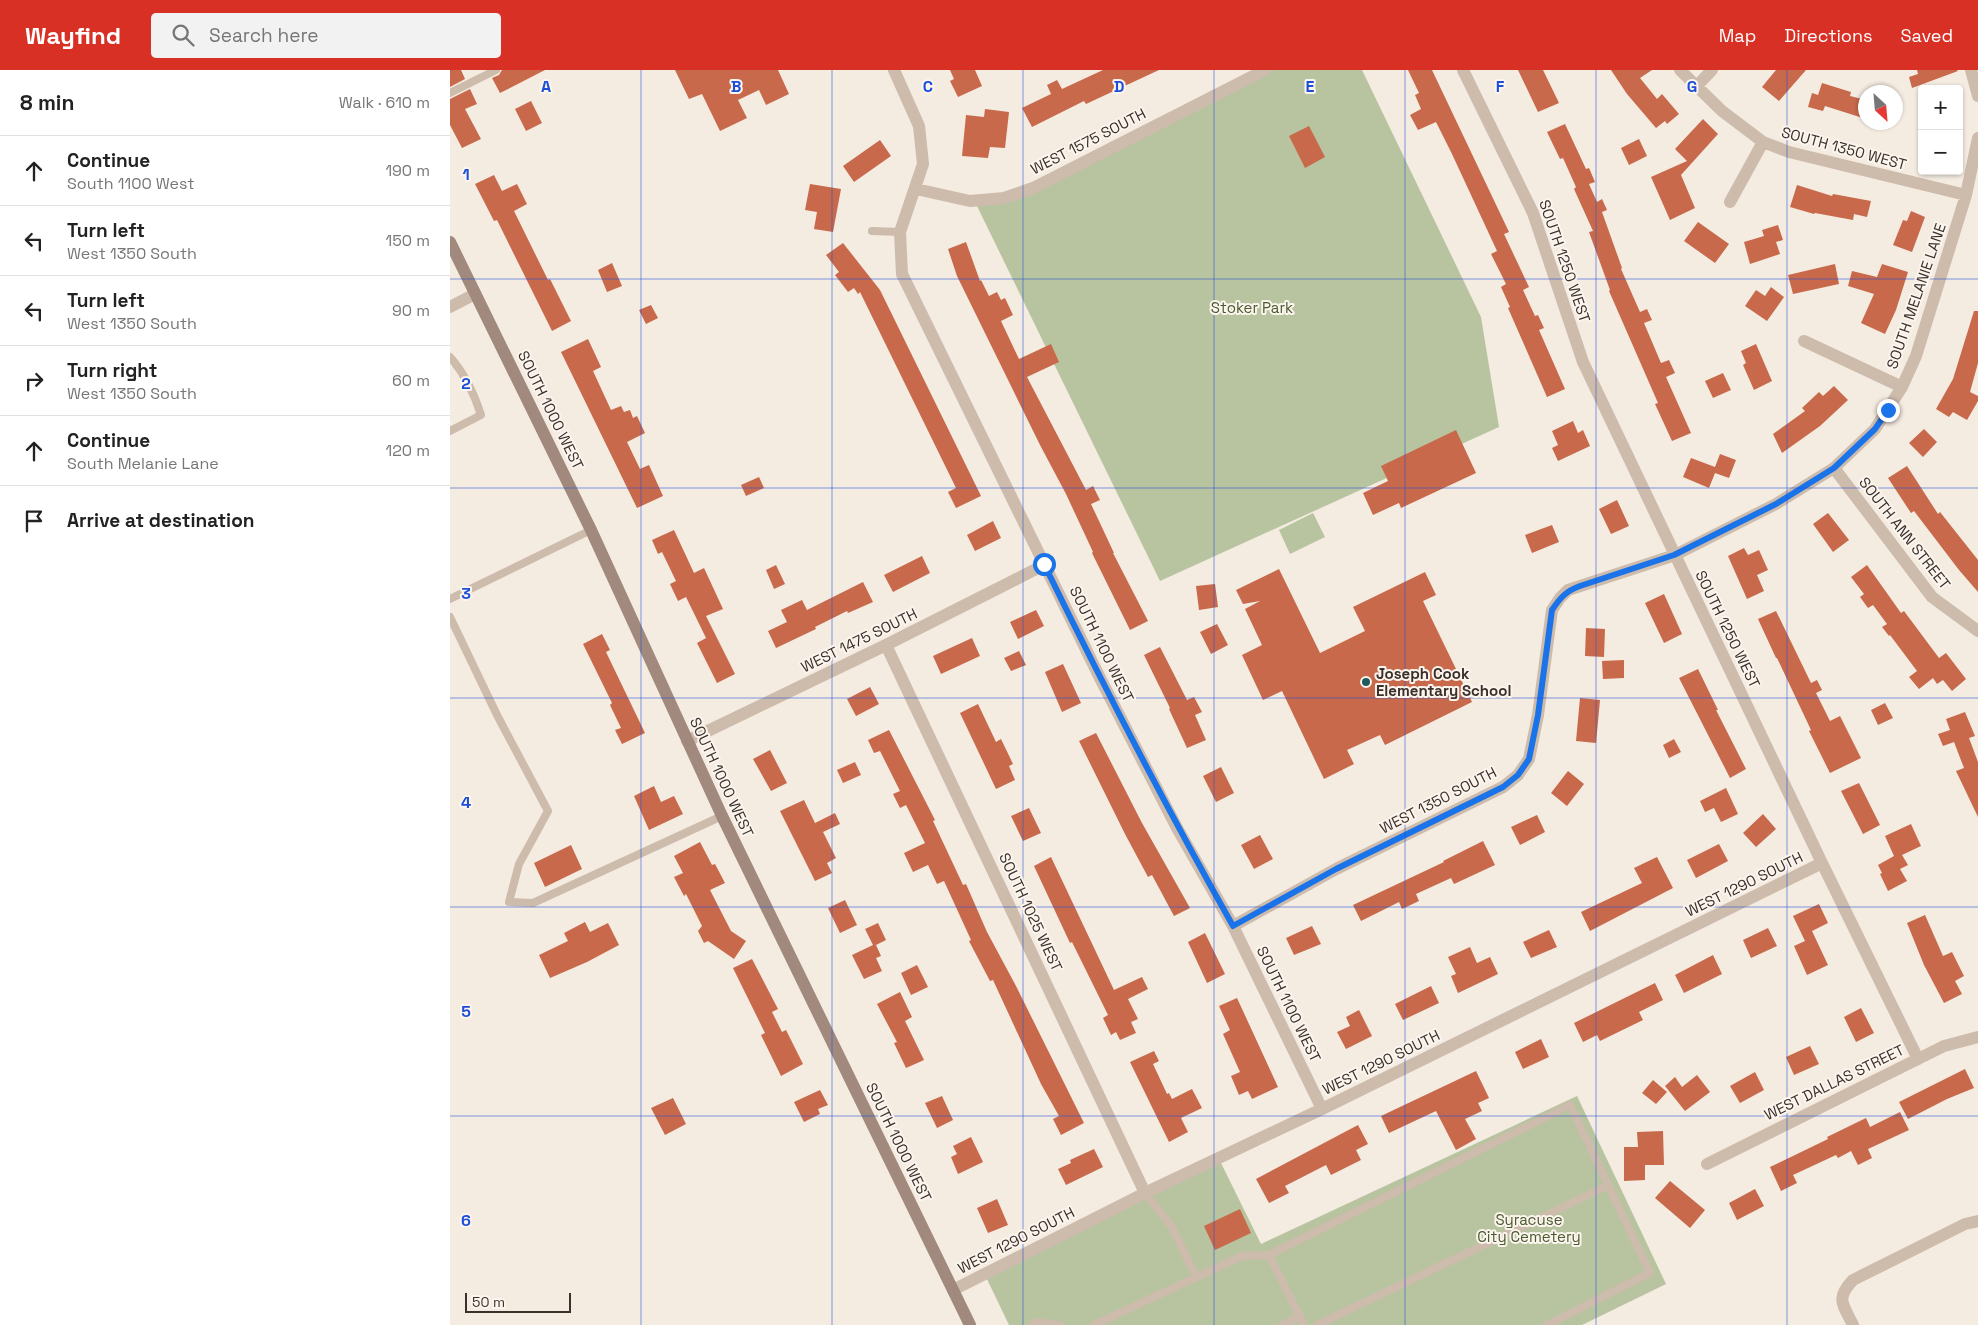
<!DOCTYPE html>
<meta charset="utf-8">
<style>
body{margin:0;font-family:"Space Grotesk",sans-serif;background:#f2f2f2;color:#222}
.controls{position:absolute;right:15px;top:15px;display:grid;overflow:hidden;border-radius:5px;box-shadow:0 1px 4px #0004}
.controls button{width:45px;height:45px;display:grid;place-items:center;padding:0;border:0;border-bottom:1px solid #e0e0e0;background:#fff;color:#222;font:25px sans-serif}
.compass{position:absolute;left:1408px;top:15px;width:45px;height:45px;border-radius:50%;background:#fff;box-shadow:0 1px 4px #0004;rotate:154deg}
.scale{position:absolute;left:15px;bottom:12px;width:106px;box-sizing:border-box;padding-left:5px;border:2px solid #3b302b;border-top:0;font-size:14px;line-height:18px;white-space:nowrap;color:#3b302b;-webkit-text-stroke:4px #fbf5ee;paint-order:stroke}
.stop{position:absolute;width:15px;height:15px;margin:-11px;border:4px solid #1a73e8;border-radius:50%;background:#fff}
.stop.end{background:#1a73e8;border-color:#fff;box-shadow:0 1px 5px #0008}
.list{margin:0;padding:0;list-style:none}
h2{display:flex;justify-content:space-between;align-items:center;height:65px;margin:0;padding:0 20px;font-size:21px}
h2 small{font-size:16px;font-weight:400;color:#767676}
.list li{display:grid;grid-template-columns:32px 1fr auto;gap:15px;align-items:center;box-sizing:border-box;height:70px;padding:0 20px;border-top:1px solid #e0e0e0}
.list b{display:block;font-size:19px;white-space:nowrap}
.list p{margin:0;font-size:16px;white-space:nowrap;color:#767676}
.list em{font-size:16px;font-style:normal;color:#767676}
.icon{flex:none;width:28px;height:28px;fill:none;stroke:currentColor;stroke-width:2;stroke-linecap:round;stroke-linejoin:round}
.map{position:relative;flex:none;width:1528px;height:1255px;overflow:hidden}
header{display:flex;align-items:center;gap:30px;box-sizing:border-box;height:70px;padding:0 25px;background:#d93025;color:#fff}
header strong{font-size:24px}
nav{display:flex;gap:28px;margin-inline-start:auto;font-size:18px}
.search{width:350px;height:45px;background:#f2f2f2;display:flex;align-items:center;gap:12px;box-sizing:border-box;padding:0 18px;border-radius:5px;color:#767676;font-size:19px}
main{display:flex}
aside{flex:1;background:#fff}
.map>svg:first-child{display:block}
</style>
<header>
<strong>Wayfind</strong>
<div class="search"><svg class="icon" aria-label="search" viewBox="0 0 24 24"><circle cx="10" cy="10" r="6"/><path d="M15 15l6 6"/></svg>Search here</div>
<nav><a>Map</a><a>Directions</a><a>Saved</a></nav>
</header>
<main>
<aside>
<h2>8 min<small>Walk · 610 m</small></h2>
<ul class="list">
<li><svg class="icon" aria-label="ahead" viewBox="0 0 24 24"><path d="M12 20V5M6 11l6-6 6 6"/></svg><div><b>Continue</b><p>South 1100 West</p></div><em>190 m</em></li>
<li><svg class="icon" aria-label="left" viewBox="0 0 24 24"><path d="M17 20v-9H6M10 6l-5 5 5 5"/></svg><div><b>Turn left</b><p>West 1350 South</p></div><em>150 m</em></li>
<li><svg class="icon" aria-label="left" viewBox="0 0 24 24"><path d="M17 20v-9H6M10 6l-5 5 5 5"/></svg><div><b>Turn left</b><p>West 1350 South</p></div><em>90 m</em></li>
<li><svg class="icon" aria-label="right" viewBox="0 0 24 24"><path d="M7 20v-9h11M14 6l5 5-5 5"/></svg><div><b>Turn right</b><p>West 1350 South</p></div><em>60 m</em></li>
<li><svg class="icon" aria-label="ahead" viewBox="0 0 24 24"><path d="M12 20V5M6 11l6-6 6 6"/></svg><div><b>Continue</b><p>South Melanie Lane</p></div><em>120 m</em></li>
<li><svg class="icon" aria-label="arrive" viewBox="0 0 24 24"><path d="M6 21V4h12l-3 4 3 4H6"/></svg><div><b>Arrive at destination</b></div></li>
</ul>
</aside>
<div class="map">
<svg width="1528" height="1255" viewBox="0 0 1528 1255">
<rect width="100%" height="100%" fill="#f4ebe1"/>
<!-- green -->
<path fill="#b8c4a0" d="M812 0H912L1031 247 1049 357 710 511 526 134 559 125Z
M863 443 875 467 840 484 829 460Z
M1127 1026 1216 1214 1132 1255H559L535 1205 770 1091 811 1174Z"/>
<!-- building -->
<path fill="#c8694b" d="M0 0H11L15 9 0 17Z
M52 0H95L50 23 42 8 49 5Z
M225 0H328L339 24 316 35 309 20 288 30 297 48 270 61 252 24 239 29Z
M500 0H525L532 16 508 27 500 11 504 9Z
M653 0H709L636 34 634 31 582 57 572 38 601 24 597 15 607 10 612 19Z
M958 0H982L1059 162 1054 164 1079 217 1073 220 1085 246 1088 245 1094 258 1089 260 1115 319 1097 327 1058 238 1060 237 1051 217 1056 214 1041 184 1047 181 1002 84 986 52 968 60 960 45 971 39 965 25 969 23Z
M1068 0H1093L1109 33 1088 42Z
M1161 0H1202L1190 8 1207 29 1212 24 1229 44 1217 54 1215 51 1206 58 1177 24Z
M1326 0H1356L1329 31 1312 17Z
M1467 0H1507L1508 1 1462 18 1459 7 1468 4Z
M1372 13 1401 22 1400 26 1416 30V49L1375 36 1373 41 1358 37 1362 23 1368 25Z
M20 19 27 34 15 39 31 69 12 78 0 55V29Z
M81 31 92 53 76 61 65 39Z
M535 39 559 42 555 78 540 77 538 88 512 86 516 45 534 47Z
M1253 49 1268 64 1231 105 1245 138 1220 150 1201 107 1237 91 1225 79Z
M1115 54 1136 99 1139 98 1145 112 1139 114 1147 132 1152 129 1157 140 1152 142 1172 198 1171 199 1190 242 1197 239 1202 250 1194 253 1211 293 1219 290 1225 303 1216 307 1241 363 1222 371 1205 334 1208 333 1159 221 1160 220 1139 162 1143 161 1124 119 1126 117 1113 88 1110 89 1097 62Z
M859 56 875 87 855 98 839 66Z
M1189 69 1197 86 1179 95 1171 78Z
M430 70 441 86 404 112 393 96Z
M44 105 52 121 67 114 77 134 64 141 98 210 100 209 121 251 102 261 47 150 44 151 25 114Z
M360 114 391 119 383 162 364 159 367 142 355 140Z
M1347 115 1382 126 1383 124 1421 131 1417 147 1404 144 1403 150 1365 143 1364 144 1340 137Z
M1461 141 1475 147 1462 182 1443 175 1453 150 1457 151Z
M1248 152 1279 174 1265 193 1234 171Z
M1328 155 1333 170 1326 172 1330 184 1300 194 1294 172 1314 166 1312 160Z
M516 172 530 211 531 210 539 226 547 222 551 230 555 228 563 245 551 251 569 289 601 274 609 292 577 307 636 420 643 416 650 430 641 434 664 483H663L698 551 680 560 642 483 643 482 616 424 590 375 507 206 498 179Z
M393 173 430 220 531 426 506 438 498 422 506 418 410 222 408 224 404 218 398 222 385 205 389 202 376 185Z
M162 193 172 216 157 222 148 200Z
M1385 194 1389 214 1343 224 1338 205Z
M1432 194 1458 202 1446 240 1435 264 1411 253 1424 224 1398 216 1402 201 1427 207Z
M1321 217 1334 227 1317 251 1295 236 1306 220 1315 226Z
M201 235 208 248 196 254 189 240Z
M1524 241H1528V293L1520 322 1528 326V331L1517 350 1503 342 1499 347 1486 339 1503 309Z
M138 269 151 297 143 301 161 340 171 336 174 342 180 340 183 348 187 346 195 363 177 372 190 399 199 395 213 426 187 438 111 282Z
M1306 274 1322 311 1304 320 1293 295 1296 293 1291 281Z
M1273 303 1281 320 1263 328 1255 311Z
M1384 316 1398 330 1370 356 1332 383 1323 364 1355 341 1352 338 1369 322 1373 326Z
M1123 351 1128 363 1133 360 1140 376 1108 391 1102 378 1108 375 1102 361Z
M1474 359 1487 372 1473 387 1459 373Z
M1006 360 1026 403 951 438 949 433 923 445 913 423 938 411 931 396Z
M1270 384 1286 390 1279 408 1265 403 1259 418 1233 407 1241 388 1265 397Z
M1457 396 1488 444 1490 442 1528 490V522L1509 500 1464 441 1461 443 1438 408Z
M309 407 314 418 296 426 291 415Z
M1167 430 1179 456 1161 464 1149 439Z
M1378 443 1399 470 1383 482 1363 454Z
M543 451 551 468 525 481 517 465Z
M1102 455 1109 472 1082 483 1075 465Z
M224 460 244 503 254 498 273 539 256 546 285 604 267 613 247 573 256 568 236 527 228 531 220 514 226 511 212 482 208 484 202 470Z
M1294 478 1298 485 1309 480 1318 500 1307 505 1314 521 1297 529 1278 486Z
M472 486 480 503 443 522 434 505Z
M326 495 335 514 324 519 316 500Z
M1417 495 1451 543 1454 541 1489 588 1496 583 1516 609 1502 621 1493 610 1487 614 1483 608 1469 619 1459 607 1467 601 1440 565 1439 566 1432 557 1437 554 1423 535 1418 538 1410 527 1414 524 1401 507Z
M829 499 870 583 915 561 903 537 975 502 986 525 973 531 1022 632 935 675 930 665 897 680 904 694 874 709 832 621 813 630 792 585 812 575 795 539 810 531 793 534 786 520Z
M413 512 423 532 398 543 397 541 365 557 366 559 326 578 318 561 337 552 331 540 352 530 357 540Z
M765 514 768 537 749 540 746 516Z
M1214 524 1232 564 1214 573 1195 533Z
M586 540 594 556 568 569 560 552Z
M1326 541 1361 613 1367 610 1372 620 1366 623 1380 651 1390 646 1411 688 1380 703 1359 661 1361 660 1327 588H1326L1308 549Z
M767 554 778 575 761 584 750 562Z
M1136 558 1155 559 1154 587 1135 586Z
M152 564 160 580 156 582 195 663 172 674 165 660 171 658 160 635 162 633 133 574Z
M522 568 530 586 491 604 483 586Z
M710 577 737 630 744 627 752 642 745 645 756 670 737 678 719 639 720 638 694 585Z
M569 581 576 595 561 601 554 588Z
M1174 590V608L1153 609 1152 591Z
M613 594 631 633 612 642 595 602Z
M1248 599 1268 640H1266L1296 699 1280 708 1229 608Z
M420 617 429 634 406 646 397 629Z
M1130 628 1150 630 1146 673 1126 671Z
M1435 633 1443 648 1428 655 1421 640Z
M528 634 546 672 551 669 563 694 559 696 565 710 546 719 510 643Z
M1515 642 1525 666 1519 668 1528 692V747L1506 701 1514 698 1504 672 1493 676 1488 664 1500 660 1496 649Z
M439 660 485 750 483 751 513 815 516 814 537 862 566 916 634 1053 611 1065 603 1049 609 1046 591 1014 543 910 540 911 519 871 521 870 494 811 487 814 478 795 463 802 454 783 475 773 456 735 450 738 443 724 450 721 430 681 424 683 418 670Z
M646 663 692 753 740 838 724 846 702 805 698 807 675 764 629 671Z
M1224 669 1231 682 1219 688 1213 675Z
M320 680 337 713 321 721 303 689Z
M405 692 411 705 393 713 387 700Z
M771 697 784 723 766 732 753 706Z
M1118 701 1134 714 1117 736 1101 723Z
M1409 713 1430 755 1413 764 1391 721Z
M204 716 211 732 224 726 233 744 199 760 184 726Z
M1276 718 1288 744 1271 752 1264 738 1255 742 1250 731Z
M354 730 365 753 385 743 390 754 373 762 386 788 377 793 382 803 365 811 330 741Z
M579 738 591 763 573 771 561 746Z
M1313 744 1326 759 1306 777 1293 763Z
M1087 745 1095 762 1070 775 1061 757Z
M1461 754 1471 776 1452 785 1458 795 1450 799 1457 811 1438 821 1430 804 1432 803 1428 795 1444 786 1435 766Z
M810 765 823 789 804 799 791 775Z
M1033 771 1045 795 1004 814 1001 808 966 824 969 831 952 839 949 832 911 851 903 835 994 792 993 791Z
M250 772 262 795 265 794 275 813 260 820 281 861 296 871 284 889 258 871 254 873 248 861 252 856 236 824 234 826 224 807 233 803 224 786Z
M1269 774 1278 791 1246 808 1237 790Z
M121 775 132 799 95 817 84 793Z
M601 787 664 920 692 907 698 919 678 929 688 949 681 952 686 963 670 970 666 962 661 965 653 948 658 945 622 872 620 873 584 796Z
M1207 787 1223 818 1140 861 1131 842 1192 813 1184 798Z
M395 830 407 855 390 863 378 838Z
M1369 834 1378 853 1362 861 1378 895 1357 905 1344 876 1355 871 1343 846Z
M1475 845 1493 886 1502 882 1514 906 1505 911 1512 924 1494 933 1474 895 1457 853Z
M135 852 140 862 158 853 169 875 137 892 100 908 89 885 118 871 114 863Z
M428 853 436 870 426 875 431 886 426 888 432 901 414 909 402 885 423 875 415 859Z
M862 856 871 874 844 885 836 868Z
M1318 858 1327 876 1301 888 1293 870Z
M1099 860 1107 877 1081 888 1073 872Z
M755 863 775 904 757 913 738 872Z
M1020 877 1027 893 1040 887 1048 904 1008 923 1001 906 1006 904 998 887Z
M1263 885 1272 904 1234 923 1225 905Z
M302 889 328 939 322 942 332 962 336 960 353 994 331 1006 311 965 315 963 283 898Z
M467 895 478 917 461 925 451 903Z
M1205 913 1213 930 1189 942 1193 950 1150 971 1147 965 1133 972 1124 953Z
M981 916 989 933 953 950 945 934Z
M450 922 462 947 455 951 474 990 456 998 444 973 447 972 427 934Z
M787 928 828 1017 802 1029 798 1021 789 1025 781 1006 790 1002 773 964 780 960 769 936Z
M1411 938 1424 963 1406 972 1394 947Z
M909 940 922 966 896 979 887 962 900 956 896 947Z
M1091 969 1099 987 1073 999 1065 982Z
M1360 976 1369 994 1344 1005 1336 987Z
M704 981 709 991 703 994 717 1024 719 1023 722 1029 742 1019 752 1038 731 1048 738 1062 719 1072 680 992Z
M1515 999 1524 1018 1497 1029 1458 1049 1449 1032Z
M1026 1001 1039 1028 1028 1033 1032 1041 1015 1049 1026 1069 1006 1080 986 1041 939 1063 931 1046Z
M1305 1002 1314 1020 1290 1033 1280 1016Z
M1247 1005 1260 1022 1235 1041 1215 1016 1225 1007 1232 1017Z
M1203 1010 1217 1022 1206 1034 1192 1023Z
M370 1020 378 1035 368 1039 370 1044 354 1052 344 1032Z
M492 1026 503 1050 487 1058 475 1033Z
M223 1028 236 1054 215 1065 201 1038Z
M1450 1042 1459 1060 1418 1079 1422 1088 1408 1095 1401 1081 1388 1088 1386 1085 1343 1105 1347 1113 1331 1121 1320 1097 1378 1069 1377 1067 1416 1048 1420 1057Z
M908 1055 918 1074 906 1080 911 1090 881 1105 876 1095 835 1116 839 1123 819 1133 806 1109Z
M1213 1061 1214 1095H1195V1110L1174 1111V1077H1188L1187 1062Z
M521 1067 533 1092 508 1104 501 1087 507 1084 503 1076Z
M644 1079 653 1097 616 1115 608 1099 621 1093 620 1090Z
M1220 1111 1255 1140 1240 1158 1205 1128Z
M1305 1119 1314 1136 1287 1150 1279 1133Z
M547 1129 558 1155 538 1163 527 1138Z
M790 1139 801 1163 765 1180 754 1156Z"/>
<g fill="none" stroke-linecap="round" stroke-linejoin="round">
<!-- lane -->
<path stroke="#cdbbac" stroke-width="8" d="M0 23 46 0
M422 161 450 162
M0 287C15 304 24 323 31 345L0 361
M0 529 141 460
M0 547 47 645 98 741 69 794 59 832 83 833 272 746
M695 1123 722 1157 746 1207
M819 1185 854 1255
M582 1255 586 1252 610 1255
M644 1255 792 1186 819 1185 1120 1035 1200 1203 1097 1255
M832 1255 850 1246
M867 1255 1159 1115"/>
<!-- street -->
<path stroke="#cdbbac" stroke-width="12" d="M444 0 469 56 473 94 450 162 452 204 650 608 727 758 783 856 872 1039
M1013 0 1083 143 1133 292 1372 793 1468 989
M1230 0 1272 41 1313 72 1339 82 1516 125
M1521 0 1528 26
M1246 17 1262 0
M466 119 520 131 554 128 583 118 815 0
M1280 132 1313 72
M0 237 25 224
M1354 271 1452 317
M1384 398 1482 527 1528 561
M436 575 695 1123
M237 671 436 575 594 495
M783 856 886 799 1053 717 1068 705 1079 689 1088 645 1102 540 1110 528 1118 520 1225 485 1326 434 1384 398 1425 359 1452 317 1466 286 1516 125 1528 68
M1257 1094 1494 976 1528 967
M503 1220 695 1123 872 1039 1372 793
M1403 1255C1393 1234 1385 1229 1403 1210L1515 1154 1528 1151"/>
<!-- secondary -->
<path stroke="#a18a7d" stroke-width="12" d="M0 172 141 460 272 746 520 1255"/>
</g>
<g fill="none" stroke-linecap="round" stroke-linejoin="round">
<!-- route -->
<path stroke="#1a73e8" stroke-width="6" d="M594 494C654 617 716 737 783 856L886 799 1053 717 1068 705 1079 689 1088 645 1102 540C1110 528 1116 521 1130 516L1224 485 1326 434 1384 398 1425 359 1438 340"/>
</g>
<!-- grid -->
<path fill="none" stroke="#1d4ed8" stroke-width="1" stroke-opacity="0.55" d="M191 0V1255M382 0V1255M573 0V1255M764 0V1255M955 0V1255M1146 0V1255M1337 0V1255M0 209H1528M0 418H1528M0 628H1528M0 837H1528M0 1046H1528"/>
<!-- markers -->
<circle fill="#1f5a5e" stroke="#fbf5ee" stroke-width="2" cx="916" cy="612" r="5"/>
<g text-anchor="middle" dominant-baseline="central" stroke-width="4" stroke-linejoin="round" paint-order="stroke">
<!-- street labels -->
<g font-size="15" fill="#3b302b" stroke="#fbf5ee">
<text transform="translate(638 71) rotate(-27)">WEST 1575 SOUTH</text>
<text transform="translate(1394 78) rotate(15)">SOUTH 1350 WEST</text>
<text transform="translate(1115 191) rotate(71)">SOUTH 1250 WEST</text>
<text transform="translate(1466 226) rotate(-71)">SOUTH MELANIE LANE</text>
<text transform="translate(101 340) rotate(64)">SOUTH 1000 WEST</text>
<text transform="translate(1455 463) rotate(52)">SOUTH ANN STREET</text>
<text transform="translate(1278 559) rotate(64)">SOUTH 1250 WEST</text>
<text transform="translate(409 570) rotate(-26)">WEST 1475 SOUTH</text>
<text transform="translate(652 574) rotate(64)">SOUTH 1100 WEST</text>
<text transform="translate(272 707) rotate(65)">SOUTH 1000 WEST</text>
<text transform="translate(988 730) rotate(-27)">WEST 1350 SOUTH</text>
<text transform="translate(1294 814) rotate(-26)">WEST 1290 SOUTH</text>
<text transform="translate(581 842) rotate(65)">SOUTH 1025 WEST</text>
<text transform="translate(839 934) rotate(64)">SOUTH 1100 WEST</text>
<text transform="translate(931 992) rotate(-26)">WEST 1290 SOUTH</text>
<text transform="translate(1384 1012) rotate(-26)">WEST DALLAS STREET</text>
<text transform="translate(449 1072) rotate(64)">SOUTH 1000 WEST</text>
<text transform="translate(566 1170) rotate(-27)">WEST 1290 SOUTH</text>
</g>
<!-- park labels -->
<g font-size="15" fill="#4a5a2e" stroke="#fbf5ee">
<text x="802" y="237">Stoker Park</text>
<text x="1079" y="1149">Syracuse<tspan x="1079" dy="17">City Cemetery</tspan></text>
</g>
<!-- poi labels -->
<g font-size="15" font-weight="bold" fill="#3b302b" stroke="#fbf5ee" text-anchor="start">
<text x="926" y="603">Joseph Cook<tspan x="926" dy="17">Elementary School</tspan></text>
</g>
</g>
<g font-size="16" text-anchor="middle" font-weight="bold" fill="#1d4ed8" stroke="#fbf5ee" stroke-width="4" stroke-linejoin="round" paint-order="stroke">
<text x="96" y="22">A</text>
<text x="286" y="22">B</text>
<text x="478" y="22">C</text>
<text x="669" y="22">D</text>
<text x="860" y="22">E</text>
<text x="1050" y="22">F</text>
<text x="1242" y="22">G</text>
<text x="16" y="110">1</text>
<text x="16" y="319">2</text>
<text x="16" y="529">3</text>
<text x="16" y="738">4</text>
<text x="16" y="947">5</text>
<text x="16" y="1156">6</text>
</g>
</svg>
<div class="controls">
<button>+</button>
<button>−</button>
</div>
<svg class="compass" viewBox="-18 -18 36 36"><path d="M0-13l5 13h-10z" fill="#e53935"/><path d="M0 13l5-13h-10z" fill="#767676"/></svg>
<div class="scale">50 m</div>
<div class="stop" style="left:594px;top:494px"></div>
<div class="stop end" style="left:1438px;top:340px"></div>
</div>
</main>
